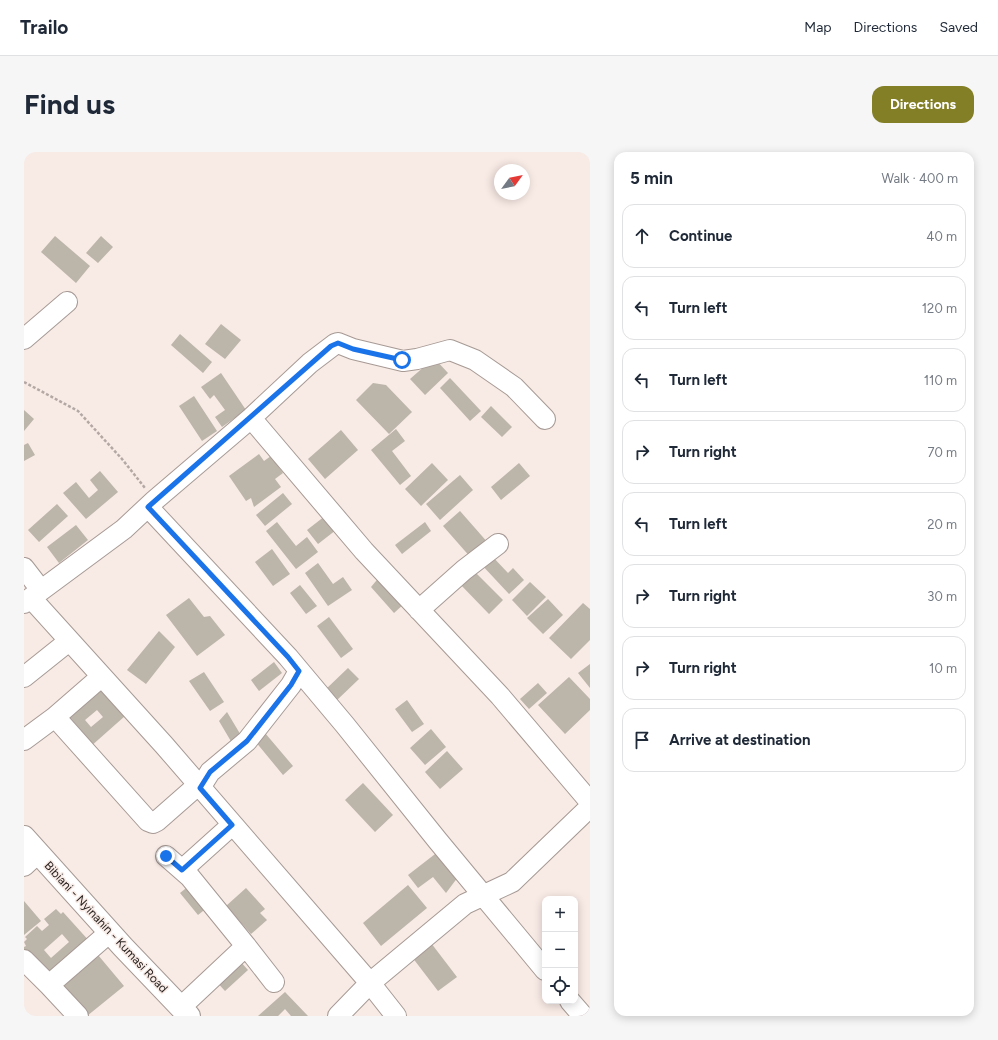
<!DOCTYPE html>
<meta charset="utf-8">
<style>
body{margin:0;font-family:Figtree,sans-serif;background:#f6f6f7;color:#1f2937}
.controls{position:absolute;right:12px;bottom:12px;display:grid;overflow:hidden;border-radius:8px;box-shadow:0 2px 10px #0003}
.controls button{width:36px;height:36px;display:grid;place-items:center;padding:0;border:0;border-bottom:1px solid #e0e1e3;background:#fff;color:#1f2937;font:20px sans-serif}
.compass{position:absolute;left:470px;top:12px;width:36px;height:36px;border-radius:50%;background:#fff;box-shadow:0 2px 10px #0003;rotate:57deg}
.stop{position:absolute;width:12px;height:12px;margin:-9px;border:3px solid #1a73e8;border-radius:50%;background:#fff}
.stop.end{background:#1a73e8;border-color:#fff;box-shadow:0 1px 4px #0008}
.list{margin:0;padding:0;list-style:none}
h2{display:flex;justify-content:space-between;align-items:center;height:52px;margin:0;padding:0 16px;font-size:17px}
h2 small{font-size:13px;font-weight:400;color:#747a83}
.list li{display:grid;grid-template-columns:26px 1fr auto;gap:12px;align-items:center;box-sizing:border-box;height:64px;margin:0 8px 8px;padding:0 8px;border:1px solid #e0e1e3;border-radius:12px}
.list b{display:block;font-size:15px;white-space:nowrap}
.list em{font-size:13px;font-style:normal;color:#747a83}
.icon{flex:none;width:22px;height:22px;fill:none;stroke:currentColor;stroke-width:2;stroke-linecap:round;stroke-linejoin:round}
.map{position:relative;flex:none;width:566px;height:864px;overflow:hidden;border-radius:12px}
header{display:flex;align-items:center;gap:24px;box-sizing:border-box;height:56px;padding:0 20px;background:#fff;border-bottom:1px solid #e0e1e3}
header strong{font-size:19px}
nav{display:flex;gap:22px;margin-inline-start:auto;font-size:14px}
.intro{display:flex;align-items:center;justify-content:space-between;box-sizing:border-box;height:96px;padding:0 24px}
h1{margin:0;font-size:28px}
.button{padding:10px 18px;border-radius:12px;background:#837f26;color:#fff;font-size:14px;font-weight:700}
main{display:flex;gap:24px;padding:0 24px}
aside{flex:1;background:#fff;border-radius:12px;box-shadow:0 2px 10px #0003}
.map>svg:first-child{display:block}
</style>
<header>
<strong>Trailo</strong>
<nav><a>Map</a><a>Directions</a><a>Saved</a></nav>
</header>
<div class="intro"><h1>Find us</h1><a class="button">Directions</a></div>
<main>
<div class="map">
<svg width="566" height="864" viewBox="0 0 566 864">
<rect width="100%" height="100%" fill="#f8eae5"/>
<!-- building -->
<path fill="#bcb5aa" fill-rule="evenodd" d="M31 84 66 114 52 131 17 100Z
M77 84 89 95 74 111 62 101Z
M197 172 217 188 201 207 181 192Z
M156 182 188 210 179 221 147 193Z
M410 206 424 221 401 243 386 227Z
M197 221 222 258 198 275 191 265 201 258 190 243 186 247 177 235Z
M426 226 457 259 446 269 416 236Z
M349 231 362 233 388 260 365 282 332 248Z
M170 244 193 279 178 289 155 254Z
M467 254 488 275 478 285 457 265Z
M0 258 10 267 0 279Z
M372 277 381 289 368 299 387 324 376 333 347 298Z
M317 278 334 298 301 327 284 307Z
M4 291 11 303 0 309V293Z
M235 302 240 309 247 304 259 321 251 327 257 335 230 355 227 346 222 349 205 324Z
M408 311 424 328 397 354 381 337Z
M495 311 506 324 477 348 467 335Z
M76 319 94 340 62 367 39 341 52 330 65 346 74 338 66 328Z
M436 323 449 338 416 368 402 352Z
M259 341 268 352 241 374 232 363Z
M33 352 44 364 15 390 4 378Z
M436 359 465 392 448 407 419 374Z
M301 364 312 378 294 392 283 378Z
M253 370 272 394 283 385 294 400 272 417 242 379Z
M401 370 407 379 378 402 371 393Z
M52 373 64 388 35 411 23 395Z
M248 397 266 422 249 434 231 410Z
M466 402 484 421 489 416 500 428 485 442 456 411Z
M294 411 309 432 319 425 328 438 304 454 281 421Z
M448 417 479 448 465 462 434 430Z
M357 423 381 451 370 461 347 435Z
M506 430 522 445 503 464 488 448Z
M276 433 293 454 282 462 266 441Z
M165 446 180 465 186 464 201 483 173 504 142 463Z
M524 447 539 463 519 482 503 466Z
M559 451 566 457V488L547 507 525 486Z
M305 465 329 497 317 506 293 474Z
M135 479 151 495 122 532 103 518Z
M250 510 258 521 235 539 227 528Z
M566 512V536L554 521Z
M324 516 335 527 312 549 301 538Z
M180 520 200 550 186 559 165 529Z
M545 525 566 547V558L541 582 514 553Z
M514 531 523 541 505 557 496 547Z
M75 535 101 564 66 595 40 565ZM73 558 79 565 67 575 61 568Z
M383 548 400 572 388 580 371 557Z
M203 560 218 585 208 591 195 569Z
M407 577 422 595 401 613 386 596Z
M241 581 269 614 259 623 231 589Z
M423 599 439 617 416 637 401 620Z
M339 631 369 663 351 680 321 648Z
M415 699 434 725 422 741 409 725 394 736 384 723Z
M166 733 184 755 174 763 156 741Z
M384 733 403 756 357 794 339 771Z
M222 736 241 757 236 761 243 768 227 782 202 754Z
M0 749 17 769 0 783Z
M32 757 37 762 39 760 67 791 24 829 0 801V795L2 794 0 790 3 787 1 785 13 774 18 779 25 773 20 767ZM38 782 45 790 27 806 20 798Z
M407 791 433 825 414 839 388 805Z
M74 803 100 834 63 864 35 835Z
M214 807 224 818 201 839 191 828Z
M261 840 284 864H267L261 857 254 864H234Z"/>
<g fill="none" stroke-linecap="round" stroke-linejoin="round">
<defs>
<path id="minor" d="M0 187 43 150
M227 266 340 399 476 544 566 650
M124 355 264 505 321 573 414 689 521 818
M0 416 17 438
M7 446 140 593 346 831 372 864
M0 451 100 377 131 348 227 266 286 211 311 192 314 191 329 197 379 209 393 207 426 198 451 208 490 235 521 267
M395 458 440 418 474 392
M0 525 45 489
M77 525 31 565 124 669 129 671 133 669 174 633
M0 588 31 565
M176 636 186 620 223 589 267 533 275 519
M142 704 166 725 222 794 157 855
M0 714 14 701
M158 718 208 673
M222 794 250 830
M0 808 25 833
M546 849 559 864
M54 864 25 833 86 780
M314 864 346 831 441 752 488 730 566 655"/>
<path id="major" d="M0 685 99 795 165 864"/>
</defs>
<!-- minor casing -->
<use href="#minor" stroke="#a79a95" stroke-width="22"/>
<!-- major casing -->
<use href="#major" stroke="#a79a95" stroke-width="24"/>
<!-- path -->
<path stroke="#b3a8a4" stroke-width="2.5" stroke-dasharray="3 2" stroke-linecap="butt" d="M0 230 54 259 98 307 121 336"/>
<!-- minor -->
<use href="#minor" stroke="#fff" stroke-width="20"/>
<!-- major -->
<use href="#major" stroke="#fff" stroke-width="22"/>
</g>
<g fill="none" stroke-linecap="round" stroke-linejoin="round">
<!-- route -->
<path stroke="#1a73e8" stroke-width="5" d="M142 704 158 718 208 673 176 636 186 620 223 589 267 533 275 519 264 505 124 355 307 194 314 191 329 197 378 208"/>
</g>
<g text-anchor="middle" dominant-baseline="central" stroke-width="3" stroke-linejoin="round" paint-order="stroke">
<!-- street labels -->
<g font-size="12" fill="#241f1d" stroke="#f8eae5">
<text transform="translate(82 775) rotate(47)">Bibiani - Nyinahin - Kumasi Road</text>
</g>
</g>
</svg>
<div class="controls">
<button>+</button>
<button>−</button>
<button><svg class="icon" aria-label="locate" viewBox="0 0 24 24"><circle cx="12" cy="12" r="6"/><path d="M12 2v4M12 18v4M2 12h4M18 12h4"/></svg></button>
</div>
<svg class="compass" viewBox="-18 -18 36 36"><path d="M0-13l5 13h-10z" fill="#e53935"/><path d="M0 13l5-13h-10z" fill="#747a83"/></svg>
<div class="stop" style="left:378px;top:208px"></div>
<div class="stop end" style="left:142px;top:704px"></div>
</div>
<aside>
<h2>5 min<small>Walk · 400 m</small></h2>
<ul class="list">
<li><svg class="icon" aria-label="ahead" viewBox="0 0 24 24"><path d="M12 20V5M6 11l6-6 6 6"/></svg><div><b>Continue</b></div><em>40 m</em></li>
<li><svg class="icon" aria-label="left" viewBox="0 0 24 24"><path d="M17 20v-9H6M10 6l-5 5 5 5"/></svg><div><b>Turn left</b></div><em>120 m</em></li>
<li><svg class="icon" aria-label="left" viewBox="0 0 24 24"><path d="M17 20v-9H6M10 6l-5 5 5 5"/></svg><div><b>Turn left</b></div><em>110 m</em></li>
<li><svg class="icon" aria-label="right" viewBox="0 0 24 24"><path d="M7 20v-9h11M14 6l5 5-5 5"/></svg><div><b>Turn right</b></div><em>70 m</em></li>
<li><svg class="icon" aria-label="left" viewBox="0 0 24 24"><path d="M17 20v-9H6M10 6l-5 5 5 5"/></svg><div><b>Turn left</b></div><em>20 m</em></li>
<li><svg class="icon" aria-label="right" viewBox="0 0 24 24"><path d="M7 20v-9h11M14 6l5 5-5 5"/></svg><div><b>Turn right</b></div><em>30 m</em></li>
<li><svg class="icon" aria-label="right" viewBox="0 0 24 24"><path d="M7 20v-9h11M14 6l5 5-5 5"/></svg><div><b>Turn right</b></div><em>10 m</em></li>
<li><svg class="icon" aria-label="arrive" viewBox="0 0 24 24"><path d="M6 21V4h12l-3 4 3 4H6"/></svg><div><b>Arrive at destination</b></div></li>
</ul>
</aside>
</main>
